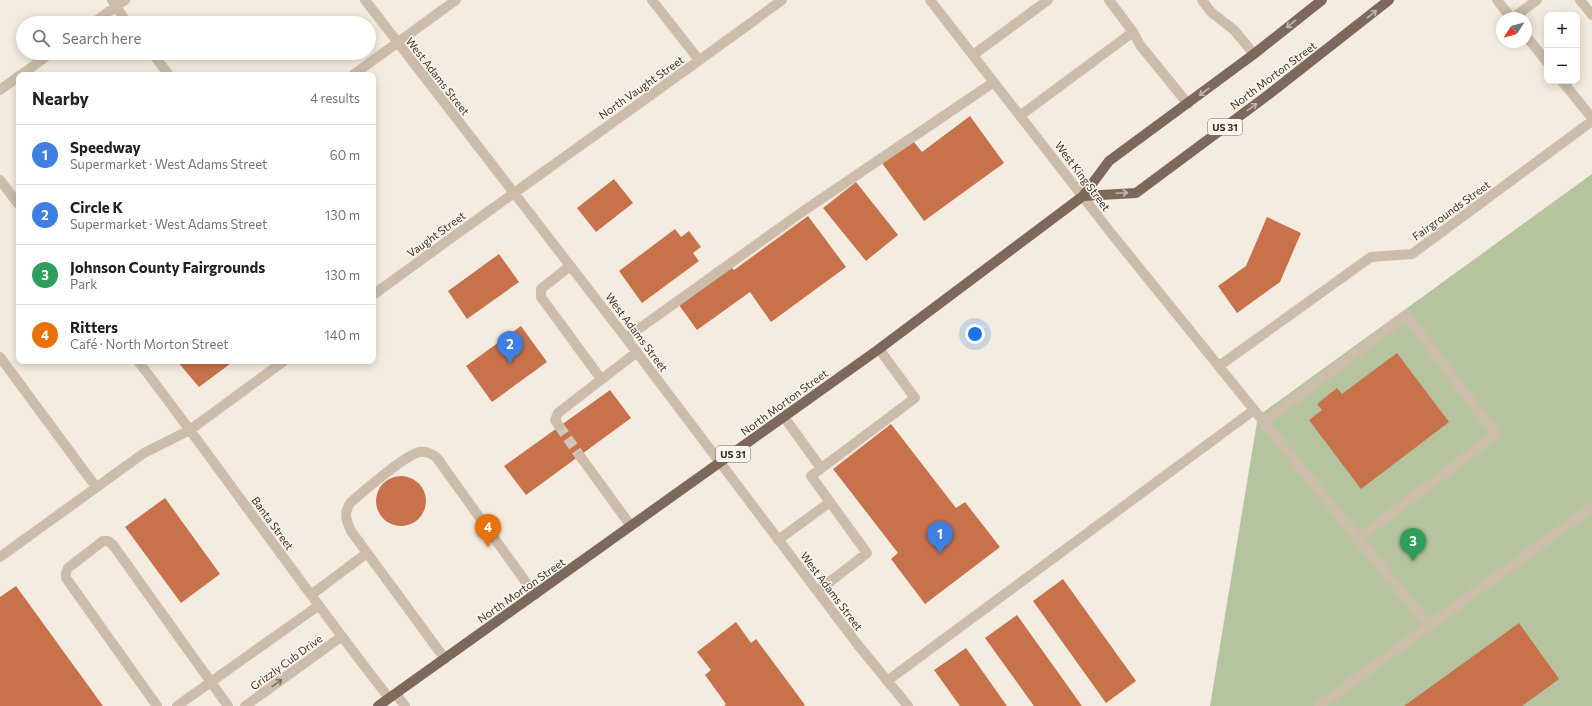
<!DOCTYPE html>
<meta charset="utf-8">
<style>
body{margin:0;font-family:Commissioner,sans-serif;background:#f2f2f2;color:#202124}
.controls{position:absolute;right:12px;top:12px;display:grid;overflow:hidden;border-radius:8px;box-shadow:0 2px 10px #0003}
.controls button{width:36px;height:36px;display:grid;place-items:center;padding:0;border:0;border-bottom:1px solid #e0e0e0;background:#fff;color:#202124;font:20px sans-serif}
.compass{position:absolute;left:1496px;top:12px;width:36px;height:36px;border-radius:50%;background:#fff;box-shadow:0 2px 10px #0003;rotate:234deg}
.you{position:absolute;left:975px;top:334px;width:14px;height:14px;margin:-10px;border:3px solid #fff;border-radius:50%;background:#1a73e8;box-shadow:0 0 0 6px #1a73e833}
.badge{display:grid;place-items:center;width:26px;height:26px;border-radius:50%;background:#1f545d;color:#fff;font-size:13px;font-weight:700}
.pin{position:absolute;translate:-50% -33px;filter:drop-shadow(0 1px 2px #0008)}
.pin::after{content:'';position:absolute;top:21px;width:14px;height:12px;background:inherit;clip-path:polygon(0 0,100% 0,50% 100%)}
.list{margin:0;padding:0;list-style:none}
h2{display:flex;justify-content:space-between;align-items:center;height:52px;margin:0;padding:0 16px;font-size:17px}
h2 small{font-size:13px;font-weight:400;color:#757577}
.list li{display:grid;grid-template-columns:26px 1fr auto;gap:12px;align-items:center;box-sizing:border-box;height:60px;padding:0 16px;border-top:1px solid #e0e0e0}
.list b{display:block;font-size:15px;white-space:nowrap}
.list p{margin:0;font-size:13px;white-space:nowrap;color:#757577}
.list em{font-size:13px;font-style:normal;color:#757577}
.icon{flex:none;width:22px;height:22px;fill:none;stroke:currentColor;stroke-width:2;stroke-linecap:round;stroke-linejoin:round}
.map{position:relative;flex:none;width:1592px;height:706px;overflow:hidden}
.search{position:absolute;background:#fff;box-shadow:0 2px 10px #0003;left:16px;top:16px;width:360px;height:44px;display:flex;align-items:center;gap:10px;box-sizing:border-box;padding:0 14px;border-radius:22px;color:#757577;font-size:15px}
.panel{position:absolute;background:#fff;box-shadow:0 2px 10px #0003;left:16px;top:72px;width:360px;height:292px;border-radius:8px}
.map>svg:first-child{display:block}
</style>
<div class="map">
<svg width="1592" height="706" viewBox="0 0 1592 706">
<rect width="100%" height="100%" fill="#f4ece0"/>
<!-- green -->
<path fill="#b5c39f" d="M1592 174V706H1210L1258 416Z"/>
<!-- building -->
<path fill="#c7724b" d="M970 116 1004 163 924 221 882 163 913 141 922 152Z
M614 179 633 203 596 232 577 208Z
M856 182 898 235 866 261 823 208Z
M808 216 846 267 771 322 750 292 697 330 679 305 731 267 734 270Z
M1267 217 1301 233 1280 282 1237 313 1218 286 1246 266Z
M675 229 681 237 689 231 701 247 693 253 699 261 642 303 619 271Z
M499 254 519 282 467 319 448 291Z
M521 326 547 362 492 402 466 366Z
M1397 353 1449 422 1361 489 1309 420 1322 410 1317 404 1337 388 1342 394Z
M177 361H234L199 387Z
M610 390 631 418 526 495 504 466Z
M891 424 956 508 965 502 1000 547 925 604 891 559 898 553 833 469Z
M376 501a25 25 0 1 1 50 0a25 25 0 1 1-50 0Z
M165 498 220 574 181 603 125 527Z
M1063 579 1136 681 1106 703 1033 601Z
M16 586 103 706H0V597Z
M1017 615 1082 706H1034L985 638Z
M736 622 751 643 756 639 805 705 803 706H724L726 704 705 675 711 670 697 652Z
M1519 623 1559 679 1522 706H1404Z
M966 648 1007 706H960L934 670Z"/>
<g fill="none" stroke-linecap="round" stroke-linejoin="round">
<!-- minor-tunnel -->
<path stroke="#cfc7bc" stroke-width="10" stroke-dasharray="10 5" stroke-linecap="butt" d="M559 426 580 456"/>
<!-- minor -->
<path stroke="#ccbdab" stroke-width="10" d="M112 0 127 23
M365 0 626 338 858 645 908 706
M652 0 699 60
M930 0 1111 233 1429 626
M1109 0 1133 32
M1202 0 1211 12 1234 30 1254 54
M1497 0 1511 18
M1580 0 1592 15
M1513 18 1537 0
M93 23 125 0
M1526 36 1547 62
M152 53 169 75
M973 55 1048 0
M21 75 51 53
M353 75 456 0
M1562 81 1592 118
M0 90 19 76
M1021 115 1133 32 1140 45 1188 104
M0 180 19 205
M570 266 541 289V297L601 379
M373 295C508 196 646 100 782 0
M626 338 802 212 994 82
M0 357 96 487
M138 361C223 472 303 588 389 698
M1219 366 1371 257 1412 254 1592 121
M784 417 821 468
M1264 422 1406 315 1496 434 1359 538
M559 426 555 420 558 413 637 352
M580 456 631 526
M778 540 830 502
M0 557 144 453 190 430 284 361
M818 591 867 553 811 476 915 398 879 349
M311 595 367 553
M445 659 351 531C346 520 343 512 351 502 364 491 406 454 420 452 427 451 432 454 437 458L535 595
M887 681 1254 410
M396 694 405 706
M157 706 66 578V573L68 568 103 541H108L113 545 228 706
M177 706 318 606
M245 706 341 637
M1319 706 1592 507"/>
<!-- major -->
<path stroke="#7c695c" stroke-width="10" d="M1083 196 1136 193 1268 95 1389 0
M378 706 879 349 1083 196 1109 161 1254 54 1322 0"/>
</g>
<!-- one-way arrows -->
<defs><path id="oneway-shaft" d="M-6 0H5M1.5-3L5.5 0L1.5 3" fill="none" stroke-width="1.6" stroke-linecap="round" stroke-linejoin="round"/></defs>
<g stroke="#c2b6ac">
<use href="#oneway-shaft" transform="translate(1372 14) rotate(-39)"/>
<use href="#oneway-shaft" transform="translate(1291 24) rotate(141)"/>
<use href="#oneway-shaft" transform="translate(1204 92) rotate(143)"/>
<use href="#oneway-shaft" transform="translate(1252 107) rotate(-36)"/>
<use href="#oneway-shaft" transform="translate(1122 193) rotate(-3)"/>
</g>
<use stroke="#7c7065" href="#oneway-shaft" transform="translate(277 683) rotate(-36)"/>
<g text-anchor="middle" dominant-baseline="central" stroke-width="3" stroke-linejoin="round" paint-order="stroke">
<!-- shield labels -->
<g fill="#fbf5ed" stroke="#746c65" stroke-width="1">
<rect x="1208" y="119" width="34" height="16" rx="3"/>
<rect x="716" y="446" width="34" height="16" rx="3"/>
</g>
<g font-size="10" font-weight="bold" fill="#3a312b">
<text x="1225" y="127">US 31</text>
<text x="733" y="454">US 31</text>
</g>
<!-- street labels -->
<g font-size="11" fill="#3a312b" stroke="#fbf5ed">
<text transform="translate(1273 75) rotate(-37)">North Morton Street</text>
<text transform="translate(438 76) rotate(52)">West Adams Street</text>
<text transform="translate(641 87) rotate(-35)">North Vaught Street</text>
<text transform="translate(1083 176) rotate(53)">West King Street</text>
<text transform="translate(1451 210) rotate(-36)">Fairgrounds Street</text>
<text transform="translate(436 234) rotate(-36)">Vaught Street</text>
<text transform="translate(637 332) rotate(53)">West Adams Street</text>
<text transform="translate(784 402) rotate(-36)">North Morton Street</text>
<text transform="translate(273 523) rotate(54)">Banta Street</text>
<text transform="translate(521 590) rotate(-35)">North Morton Street</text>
<text transform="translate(832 591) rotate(53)">West Adams Street</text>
<text transform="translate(286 662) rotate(-36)">Grizzly Cub Drive</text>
</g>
</g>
</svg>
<div class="controls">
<button>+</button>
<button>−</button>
</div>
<svg class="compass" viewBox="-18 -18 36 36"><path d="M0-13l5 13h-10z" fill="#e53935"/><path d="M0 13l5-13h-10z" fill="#757577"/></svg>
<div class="you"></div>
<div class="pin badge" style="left:940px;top:554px;background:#3f7fe0">1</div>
<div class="pin badge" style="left:510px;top:364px;background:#3f7fe0">2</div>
<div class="pin badge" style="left:1413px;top:561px;background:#2e9e5b">3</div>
<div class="pin badge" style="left:488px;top:547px;background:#e8710a">4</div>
<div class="search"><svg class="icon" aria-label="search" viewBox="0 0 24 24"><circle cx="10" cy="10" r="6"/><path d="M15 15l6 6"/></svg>Search here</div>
<section class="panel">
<h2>Nearby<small>4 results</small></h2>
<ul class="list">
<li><span class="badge" style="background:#3f7fe0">1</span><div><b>Speedway</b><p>Supermarket · West Adams Street</p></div><em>60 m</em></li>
<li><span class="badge" style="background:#3f7fe0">2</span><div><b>Circle K</b><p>Supermarket · West Adams Street</p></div><em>130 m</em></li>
<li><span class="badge" style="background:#2e9e5b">3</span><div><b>Johnson County Fairgrounds</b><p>Park</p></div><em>130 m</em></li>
<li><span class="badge" style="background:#e8710a">4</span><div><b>Ritters</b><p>Café · North Morton Street</p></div><em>140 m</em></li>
</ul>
</section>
</div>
